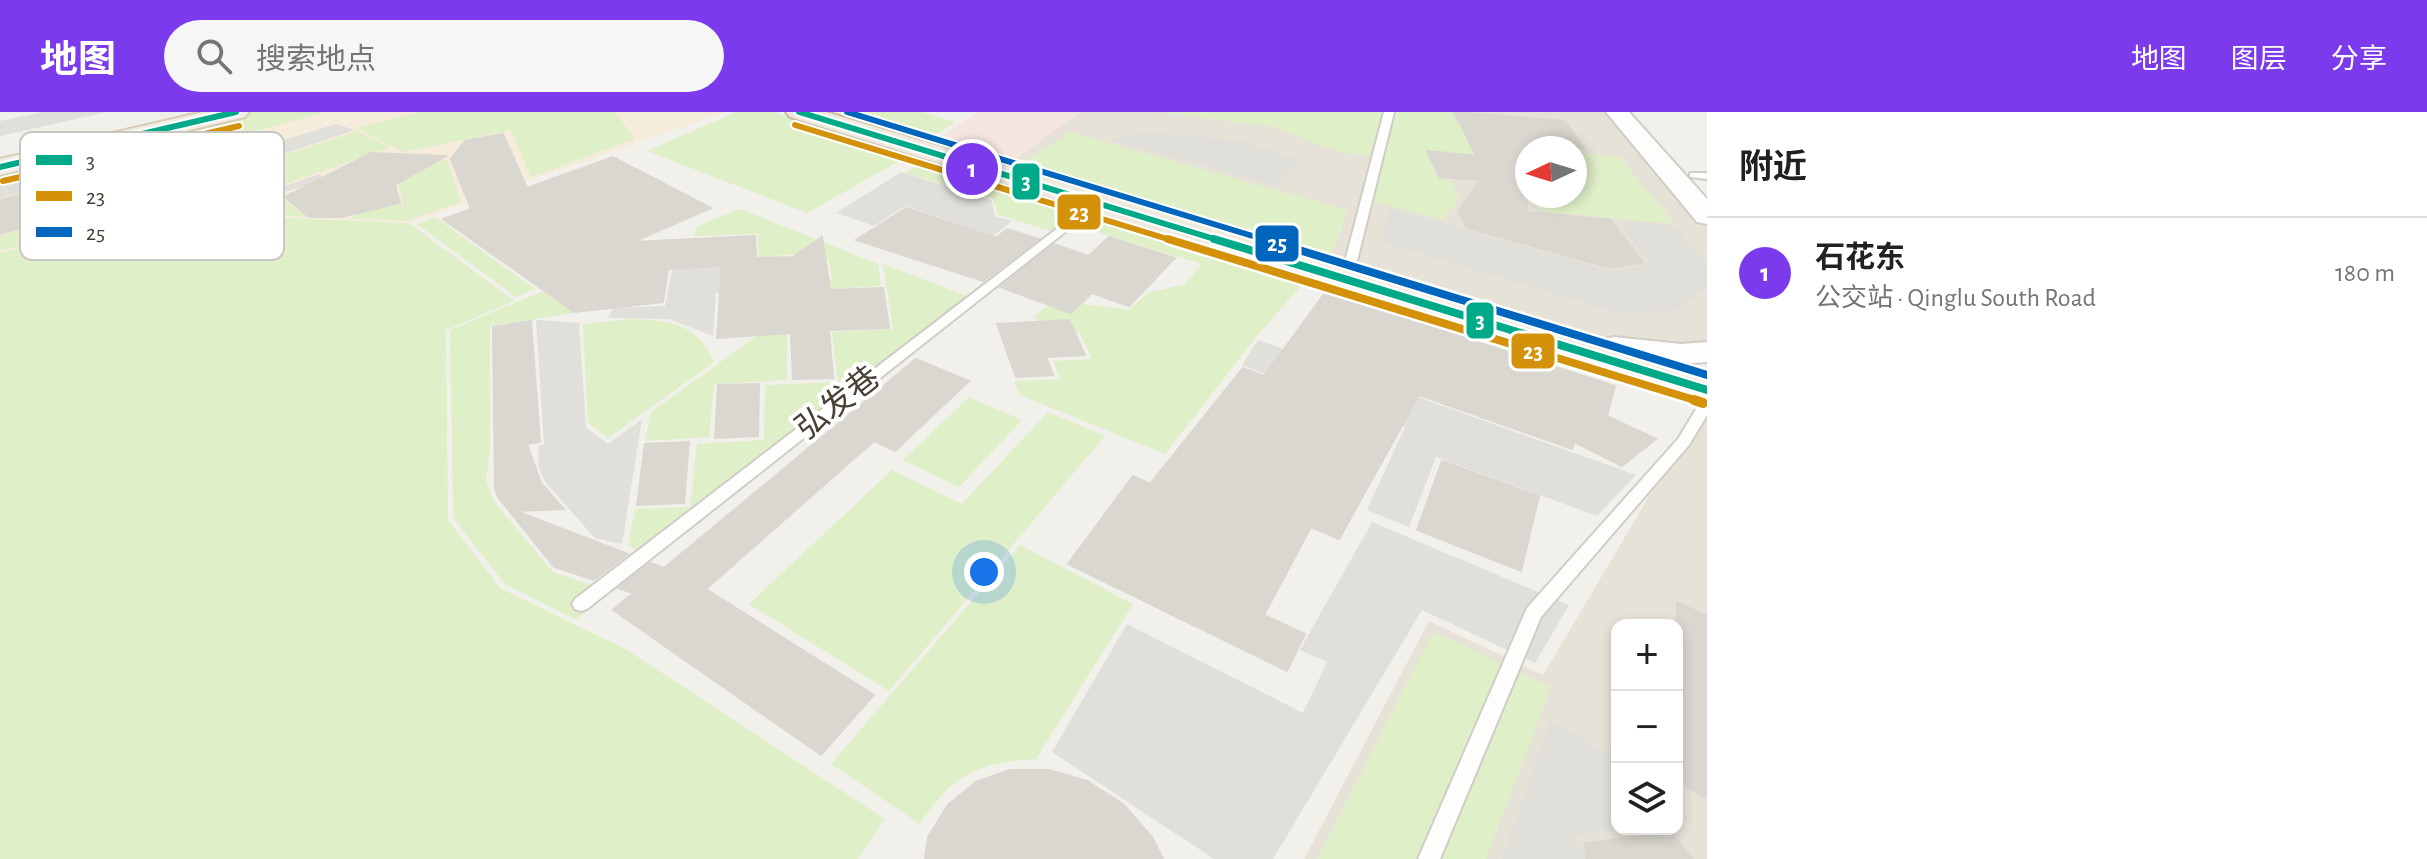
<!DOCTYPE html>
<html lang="zh">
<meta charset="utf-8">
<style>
body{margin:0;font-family:"Alegreya Sans","Noto Sans SC",sans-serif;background:#f6f6f6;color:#202124}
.controls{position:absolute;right:24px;bottom:24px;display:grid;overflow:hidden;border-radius:16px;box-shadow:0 4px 12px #0003}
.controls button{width:72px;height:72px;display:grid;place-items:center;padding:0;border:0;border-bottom:2px solid #e0e0e0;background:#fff;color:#202124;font:40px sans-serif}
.compass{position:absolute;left:1515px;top:24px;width:72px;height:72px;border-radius:50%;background:#fff;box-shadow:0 4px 12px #0003;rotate:266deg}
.you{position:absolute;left:984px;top:460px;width:28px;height:28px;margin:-20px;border:6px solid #fff;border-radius:50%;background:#1a73e8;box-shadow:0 0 0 12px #1a73e833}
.badge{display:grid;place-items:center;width:52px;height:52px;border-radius:50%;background:#7c3aed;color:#fff;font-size:26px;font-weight:700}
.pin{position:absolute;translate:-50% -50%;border:4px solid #fff;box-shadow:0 2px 8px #0006}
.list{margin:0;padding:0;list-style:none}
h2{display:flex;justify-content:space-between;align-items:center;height:104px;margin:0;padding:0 32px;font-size:34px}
h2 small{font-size:26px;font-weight:400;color:#757577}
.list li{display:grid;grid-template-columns:52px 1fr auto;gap:24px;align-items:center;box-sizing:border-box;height:112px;padding:0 32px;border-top:2px solid #e0e0e0}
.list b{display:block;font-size:30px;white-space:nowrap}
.list p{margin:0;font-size:26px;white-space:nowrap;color:#757577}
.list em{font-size:26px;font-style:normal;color:#757577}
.icon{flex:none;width:44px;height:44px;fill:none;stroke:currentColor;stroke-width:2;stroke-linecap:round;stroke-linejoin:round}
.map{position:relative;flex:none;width:1707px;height:747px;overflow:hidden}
header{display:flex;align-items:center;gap:48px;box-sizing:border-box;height:112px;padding:0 40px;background:#7c3aed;color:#fff}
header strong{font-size:38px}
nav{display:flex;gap:44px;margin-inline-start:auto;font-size:28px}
.search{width:560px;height:72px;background:#f6f6f6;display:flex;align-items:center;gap:20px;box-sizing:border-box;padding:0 28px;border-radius:44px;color:#757577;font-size:30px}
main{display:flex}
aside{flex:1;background:#fff}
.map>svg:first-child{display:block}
</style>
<header>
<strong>地图</strong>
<div class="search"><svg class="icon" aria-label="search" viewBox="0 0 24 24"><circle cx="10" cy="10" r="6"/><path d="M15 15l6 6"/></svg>搜索地点</div>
<nav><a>地图</a><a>图层</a><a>分享</a></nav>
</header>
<main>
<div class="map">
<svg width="1707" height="747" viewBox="0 0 1707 747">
<rect width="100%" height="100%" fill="#f2f0ea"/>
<!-- residential -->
<path fill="#e7e2d7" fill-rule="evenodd" d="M1080 0H1617L1707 105V233L1613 234 1007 53ZM1527 36H1575V84H1527Z
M1707 287V747H1304L1429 509 1543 563ZM1617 513H1677V717H1617Z"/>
<!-- commercial -->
<path fill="#f6ecdb" d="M237 0H725L409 111 146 101 0 141V55Z"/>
<!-- medical -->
<path fill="#f5e5e0" d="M978 0H1080L1007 53 933 30Z"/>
<!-- green -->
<path fill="#dfefc7" d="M242 0H326L175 41 131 63 111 30Z
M419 0H615L635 27 531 65 511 18 404 40 356 16Z
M736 0H774L908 44 807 101 647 39Z
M843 0H922L955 10 931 26Z
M1161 0H1383L1369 45 1336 39 1274 15Z
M1395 0H1452L1457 12 1487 15 1504 45 1425 38 1438 66 1450 67 1459 87 1442 108 1373 89Z
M358 19 390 35 285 72 253 53Z
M1070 20 1348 98 1331 145 1020 53Z
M103 33 135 101 0 139V124L71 104 52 74 42 48Z
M1575 41 1619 45 1675 112 1541 99 1532 84H1575Z
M932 43 1089 92 1055 120 998 103 993 87 906 61Z
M447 48 461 90 408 109 351 107 357 101 404 92 398 73 419 61 425 51Z
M133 72 216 91 248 84 280 83 296 97 321 99 315 105 150 99Z
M1099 96 1312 161 1257 224 1165 342 1020 283 1014 269 1060 267 1053 249 1092 247 1080 221 1044 223 1035 204 1054 188 1129 198 1147 181 1185 172 1202 152 1077 114Z
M740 97 878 152 881 174 842 176 847 216 787 218V268L714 272 709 325 645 329 651 300 757 224 759 181 807 178 832 166 829 149 799 142 758 145V122L695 124 696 115Z
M146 101 409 111 514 189 446 218 448 408 500 476 627 538 885 707 858 747H0V141Z
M435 105 535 177 516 185 417 112Z
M883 152 975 187 651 446 628 433 635 397 690 395 697 332 764 328 765 273 838 270 832 220 893 217Z
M574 166 573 201 490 214V338L486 368 494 390 553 460 609 479 576 508 505 472 453 406 450 218Z
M630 207C668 208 698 211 714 250L608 326 588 311 583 212Z
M969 285 1022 308 959 375 903 348Z
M1048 300 1105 324 889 579 749 492 892 358 962 392Z
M1020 433 1133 492 1036 647C978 650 952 663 920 712L831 652Z
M1433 520 1551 575 1486 747H1317Z"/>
<!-- parking -->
<path fill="#e1dfd9" d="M43 0H107L0 24V9Z
M336 12 355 18 250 53 285 74 319 62 325 68 280 81 247 82 244 75 193 56Z
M1148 20 1243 29 1294 46 1297 52 1277 74 1110 28Z
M37 49 46 74 0 86V57Z
M901 60 991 88 995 104 1012 109 965 146 920 129 947 108 905 94 874 114 836 101Z
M1389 96 1615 160 1651 152 1618 108 1675 114 1707 151V176L1675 199 1615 200 1382 130Z
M697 126 695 156 766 153 767 179 716 181 713 224 669 207 608 206 613 196 665 194 673 154 602 156 668 128Z
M536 208 579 211 586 315 608 332 642 307 622 432 595 426 545 370 539 355 538 334 544 332Z
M1258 228 1636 363 1597 404 1436 345 1409 415 1367 398 1405 315 1242 253Z
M1372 410 1569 493 1535 551 1422 498 1273 747H1214L1052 640 1127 512 1303 601 1327 550 1300 538Z
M1550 609 1617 646V717H1624L1572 723 1588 747H1502Z"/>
<!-- building -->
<path fill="#dad7d0" stroke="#dad7d0" stroke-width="2" d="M1455 0 1565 9 1584 36H1527V100L1611 108 1643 150 1611 156 1467 116 1458 99 1480 68 1440 65 1427 39 1476 44Z
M503 22 527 76 613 45 711 96 633 130 755 124 756 146 793 145 822 125 830 178 883 176 889 216 829 218 833 266 793 267 791 221 717 226 722 154 668 157 663 190 574 200 443 107 471 97 451 47 465 29Z
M371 41 446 44 395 73 400 91 341 105H309L285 85Z
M44 77 62 105 0 122V88Z
M906 96 996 126 1007 117 1039 127 983 169 856 128Z
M1109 125 1175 146 1129 194 1092 181 1071 201 1000 175 1054 132 1089 144Z
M1325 181 1615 274 1607 304 1656 327 1622 354 1574 330 1572 337 1419 283 1339 427 1311 415 1264 503 1305 522 1287 559 1068 452 1133 364 1150 372 1243 256 1264 264Z
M1069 208 1085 243 1046 245 1053 263 1016 265 997 212Z
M531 209 540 330 527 332 541 371 564 397 516 399 628 442 594 468 554 455 498 385 495 376 493 215Z
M916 247 969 269 895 339 874 329 706 477 874 583 821 643 613 498 633 481 618 476 650 451 664 456Z
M759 272 758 324 715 326 718 273Z
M689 330 684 391 637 393 645 332Z
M1442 349 1539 384 1521 459 1417 418Z
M1677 490 1707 504V686L1677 669Z
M1010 658H1049L1087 669 1123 692 1152 725 1163 747H925L928 725 948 693 976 670Z
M1671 720 1693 747H1586L1585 731Z"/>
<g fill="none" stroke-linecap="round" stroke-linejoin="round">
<defs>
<path id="service" d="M1384 0H1394L1355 157 1349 161 1343 157Z
M1690 61H1707V67L1690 65Z
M1093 89 1102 91 587 497 581 499 575 497 572 492 575 487Z
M1707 286V303L1689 333 1541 505 1440 747H1418L1527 496 1678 327 1702 287Z"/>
<path id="tertiary" d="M1606 0H1629L1707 87V112L1697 110Z
M1614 225 1681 232 1707 230V250L1681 252 1602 242 1597 235 1602 228Z"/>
<path id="primary" d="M203 0H249L245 5 0 63V47Z"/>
<path id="trunk" d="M786 0H826L1707 265V290L790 5Z"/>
</defs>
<!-- service casing -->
<use href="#service" stroke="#d0cdc7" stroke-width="4"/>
<!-- tertiary casing -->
<use href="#tertiary" stroke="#d0cdc7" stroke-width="4"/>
<!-- primary casing -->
<use href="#primary" stroke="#d6cdb5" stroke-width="4"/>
<!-- trunk casing -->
<use href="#trunk" stroke="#cdbda2" stroke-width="4"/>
<!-- service -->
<use href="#service" fill="#fdfdfc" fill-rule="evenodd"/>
<!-- tertiary -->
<use href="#tertiary" fill="#fdfdfc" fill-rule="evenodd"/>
<!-- primary -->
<use href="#primary" fill="#f1ede4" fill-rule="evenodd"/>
<!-- trunk -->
<use href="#trunk" fill="#eeeade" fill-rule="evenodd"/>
<defs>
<path id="bus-1-far1" d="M799 0 1221 129
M0 55 236 0"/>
<path id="bus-1" d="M1214 127 1707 278"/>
<path id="bus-2-far2" d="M795 13 1174 129
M3 69 239 14"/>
<path id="bus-2-far1" d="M1168 127 1701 290"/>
<path id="bus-2" d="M1694 288 1703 291"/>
<path id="bus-3-far1" d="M847 0 1269 129"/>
<path id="bus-3" d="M1263 127 1707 263"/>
</defs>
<!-- bus-1-far1 casing -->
<use href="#bus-1-far1" stroke="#fff" stroke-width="10"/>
<!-- bus-1 casing -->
<use href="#bus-1" stroke="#fff" stroke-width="13"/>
<!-- bus-2-far2 casing -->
<use href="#bus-2-far2" stroke="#fff" stroke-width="10"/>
<!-- bus-2-far1 casing -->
<use href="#bus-2-far1" stroke="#fff" stroke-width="13"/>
<!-- bus-2 casing -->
<use href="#bus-2" stroke="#fff" stroke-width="16"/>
<!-- bus-3-far1 casing -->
<use href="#bus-3-far1" stroke="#fff" stroke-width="10"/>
<!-- bus-3 casing -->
<use href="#bus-3" stroke="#fff" stroke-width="13"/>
<!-- bus-1-far1 -->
<use href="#bus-1-far1" stroke="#0a8" stroke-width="6"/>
<!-- bus-1 -->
<use href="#bus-1" stroke="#0a8" stroke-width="8"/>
<!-- bus-2-far2 -->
<use href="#bus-2-far2" stroke="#d4920a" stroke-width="6"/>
<!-- bus-2-far1 -->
<use href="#bus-2-far1" stroke="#d4920a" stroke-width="8"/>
<!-- bus-2 -->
<use href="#bus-2" stroke="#d4920a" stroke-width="10"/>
<!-- bus-3-far1 -->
<use href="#bus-3-far1" stroke="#0065bd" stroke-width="6"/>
<!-- bus-3 -->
<use href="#bus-3" stroke="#0065bd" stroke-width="8"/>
</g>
<g text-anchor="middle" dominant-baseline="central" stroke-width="8" stroke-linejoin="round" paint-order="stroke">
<!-- street labels -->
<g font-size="32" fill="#494134" stroke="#fff">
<text transform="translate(838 291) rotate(-38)">弘发巷</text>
</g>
</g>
<!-- legend -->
<rect x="20" y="20" width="264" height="128" rx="12" fill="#fff" stroke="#c8c6c2" stroke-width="2"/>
<rect x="36" y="43" width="36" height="10" fill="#0a8"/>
<rect x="36" y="79" width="36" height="10" fill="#d4920a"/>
<rect x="36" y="115" width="36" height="10" fill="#0065bd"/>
<g font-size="22" fill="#494134">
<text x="86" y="56">3</text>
<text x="86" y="92">23</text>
<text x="86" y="128">25</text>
</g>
<g stroke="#fff" stroke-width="3">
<rect x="1011" y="50" width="30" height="39" rx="8" fill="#0a8"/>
<rect x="1056" y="81" width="46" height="38" rx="8" fill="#d4920a"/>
<rect x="1254" y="112" width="46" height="39" rx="8" fill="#0065bd"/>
<rect x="1465" y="189" width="30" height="39" rx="8" fill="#0a8"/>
<rect x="1510" y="220" width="46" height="38" rx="8" fill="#d4920a"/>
</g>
<g font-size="22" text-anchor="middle" font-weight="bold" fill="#fff">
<text x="1026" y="77">3</text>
<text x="1079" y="108">23</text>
<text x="1277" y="139">25</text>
<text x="1480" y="216">3</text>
<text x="1533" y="247">23</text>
</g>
</svg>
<div class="controls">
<button>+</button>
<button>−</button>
<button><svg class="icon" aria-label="layers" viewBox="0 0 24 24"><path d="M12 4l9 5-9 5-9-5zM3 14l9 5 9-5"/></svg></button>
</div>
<svg class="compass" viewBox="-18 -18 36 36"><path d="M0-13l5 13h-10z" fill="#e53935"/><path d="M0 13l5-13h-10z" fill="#757577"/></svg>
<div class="you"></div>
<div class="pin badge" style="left:972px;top:57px">1</div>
</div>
<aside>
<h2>附近<small></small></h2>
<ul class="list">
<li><span class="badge">1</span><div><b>石花东</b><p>公交站 · Qinglu South Road</p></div><em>180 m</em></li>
</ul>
</aside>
</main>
